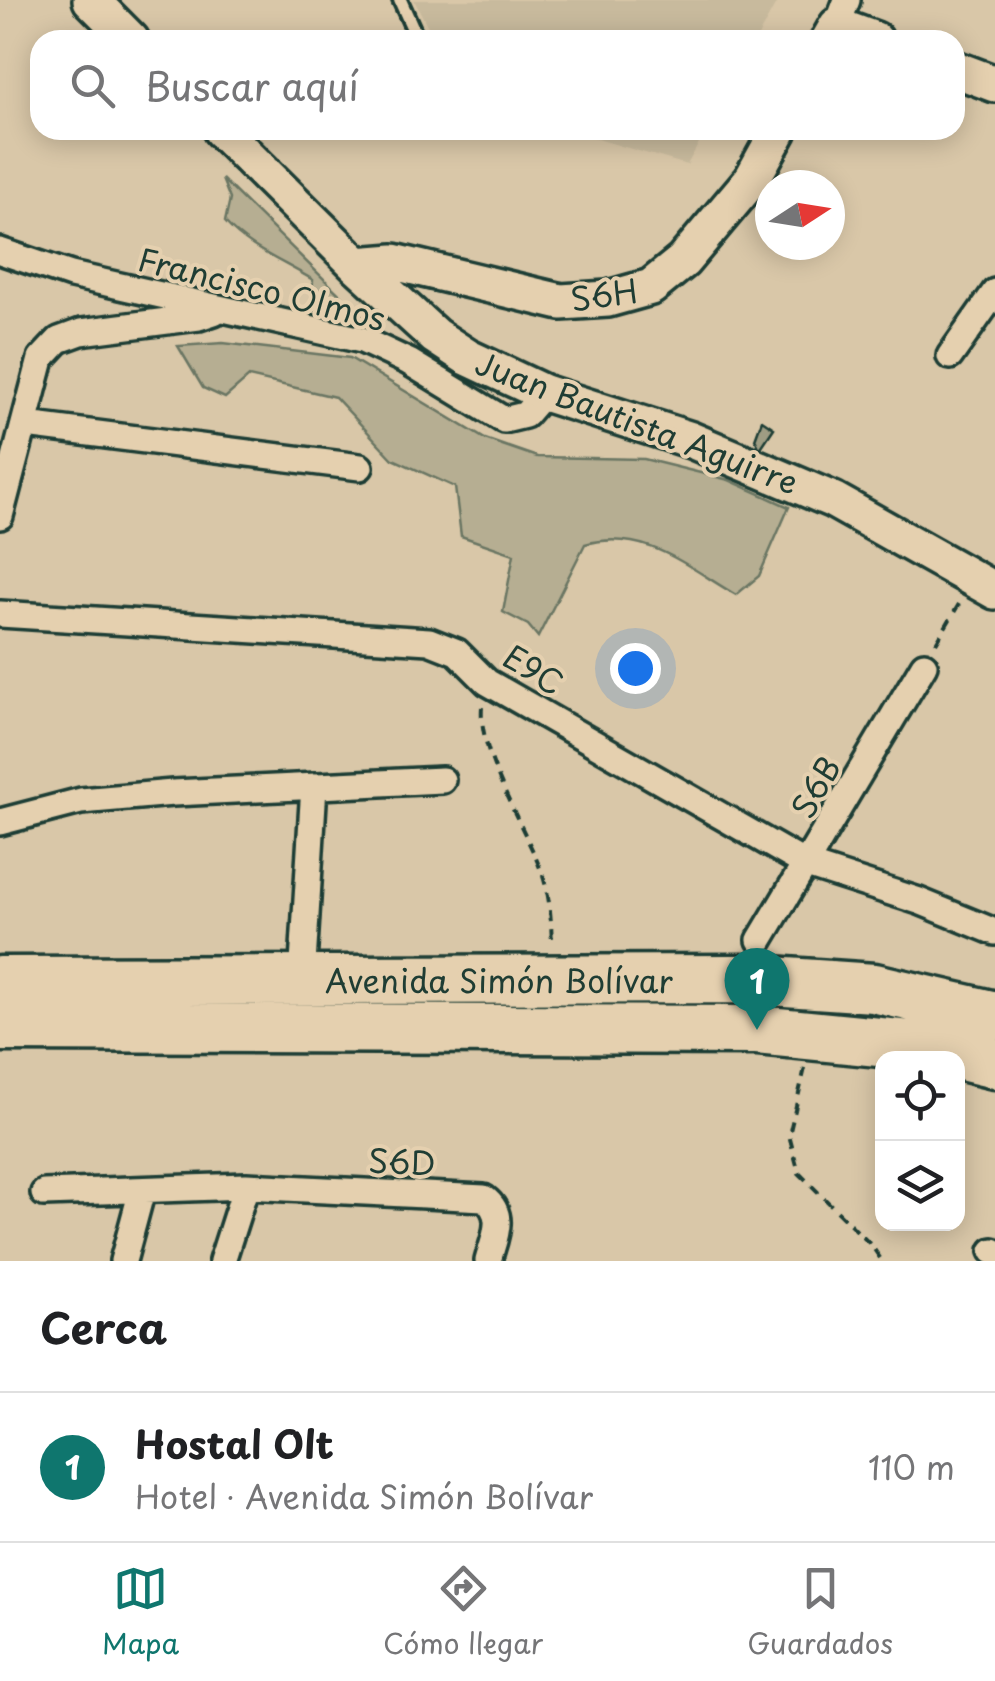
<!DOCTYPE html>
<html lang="es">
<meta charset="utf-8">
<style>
body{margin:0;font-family:"Playpen Sans",sans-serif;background:#f6f6f6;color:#202124}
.controls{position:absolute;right:30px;bottom:30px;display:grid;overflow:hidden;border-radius:20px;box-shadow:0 5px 25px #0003}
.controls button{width:90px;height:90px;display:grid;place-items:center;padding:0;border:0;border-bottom:2px solid #e0e0e0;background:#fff;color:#202124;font:50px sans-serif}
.compass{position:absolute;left:755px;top:170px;width:90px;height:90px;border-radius:50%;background:#fff;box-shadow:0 5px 25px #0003;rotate:78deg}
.you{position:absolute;left:635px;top:668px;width:35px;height:35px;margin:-25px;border:8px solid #fff;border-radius:50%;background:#1a73e8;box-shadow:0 0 0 15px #1a73e833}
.badge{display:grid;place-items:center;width:65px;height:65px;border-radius:50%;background:#0f766e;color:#fff;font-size:32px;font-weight:700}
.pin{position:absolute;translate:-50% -82px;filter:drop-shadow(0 2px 5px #0008)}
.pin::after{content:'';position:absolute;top:52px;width:35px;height:30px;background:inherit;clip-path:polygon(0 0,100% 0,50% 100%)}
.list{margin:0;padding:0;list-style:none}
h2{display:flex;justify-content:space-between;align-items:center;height:130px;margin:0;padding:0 40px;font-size:42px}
h2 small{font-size:32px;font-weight:400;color:#757577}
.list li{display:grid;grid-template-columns:65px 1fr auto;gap:30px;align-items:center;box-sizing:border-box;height:150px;padding:0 40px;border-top:2px solid #e0e0e0}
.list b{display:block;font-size:38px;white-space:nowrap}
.list p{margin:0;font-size:32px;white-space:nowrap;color:#757577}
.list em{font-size:32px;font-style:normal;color:#757577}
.icon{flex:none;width:55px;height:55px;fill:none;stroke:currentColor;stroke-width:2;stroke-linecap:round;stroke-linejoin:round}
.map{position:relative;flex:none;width:995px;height:1261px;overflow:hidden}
.search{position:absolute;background:#fff;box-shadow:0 5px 25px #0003;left:30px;right:30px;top:30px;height:110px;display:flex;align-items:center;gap:25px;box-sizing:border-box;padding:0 35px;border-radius:30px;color:#757577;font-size:38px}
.sheet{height:280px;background:#fff}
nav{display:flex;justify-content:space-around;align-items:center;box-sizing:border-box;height:140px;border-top:2px solid #e0e0e0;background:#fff;font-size:28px;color:#757577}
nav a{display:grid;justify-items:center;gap:5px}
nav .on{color:#0f766e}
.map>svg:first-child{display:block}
</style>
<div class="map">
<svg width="995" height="1261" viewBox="0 0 995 1261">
<rect width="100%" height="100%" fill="#d9c7a8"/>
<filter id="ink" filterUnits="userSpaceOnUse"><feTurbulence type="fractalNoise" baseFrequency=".01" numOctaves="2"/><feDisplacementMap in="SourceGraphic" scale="20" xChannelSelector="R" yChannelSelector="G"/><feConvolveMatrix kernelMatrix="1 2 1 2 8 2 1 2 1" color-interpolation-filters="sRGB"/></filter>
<g filter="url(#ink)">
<!-- built -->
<path fill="#c8ba9d" d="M414 0H778L756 40H435Z
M566 130H706L687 165Z"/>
<!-- green -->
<path fill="#b6ae92" stroke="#6a7663" stroke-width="2.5" d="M222 179 378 332 311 309 313 280C282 261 248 248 225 222L230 199Z
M223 343 350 358 485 439 537 457 644 459 729 480 789 507 759 576 736 595C686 566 645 528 585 544L538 637 528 625 503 612 514 554 461 536 455 487 393 459 335 397 249 377 225 398 203 388 178 346Z"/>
<!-- building -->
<path fill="#9f9d83" stroke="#1f3d34" stroke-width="2.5" d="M762 420 774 428 760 449 755 439Z"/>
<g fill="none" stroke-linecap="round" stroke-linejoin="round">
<defs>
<path id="lane" d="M400 0 418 40"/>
<path id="street" d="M837 26 847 0
M0 251 71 275 362 340 409 362 504 420 525 415 544 393
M950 356 995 292
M26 425 360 467
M0 516 41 359 59 340 81 332 199 317 214 312
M0 614 429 641 457 652 487 682 807 865 919 901 995 932
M0 822 81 801 173 793 442 780
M760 940 924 665
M302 980 314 786
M44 1193 246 1186 484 1198C507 1215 494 1238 488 1261
M993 1251 995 1252
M123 1261 142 1190
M222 1261 246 1186"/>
<path id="secondary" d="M91 0 131 40
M829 40 837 26 875 40
M955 69 995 84
M221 130 357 265 435 336 467 357 544 393 691 440 833 500 995 591
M357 265 394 262 561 302 608 299 651 287 683 261 752 179 779 130"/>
<path id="highway" d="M0 981 742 979 874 988 995 1016
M0 1027 757 1030 920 1046 995 1064"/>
</defs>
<!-- lane casing -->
<use href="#lane" stroke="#1f3d34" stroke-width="20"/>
<!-- street casing -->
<use href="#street" stroke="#1f3d34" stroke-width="32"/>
<!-- secondary casing -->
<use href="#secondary" stroke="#1f3d34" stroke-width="42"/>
<!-- highway casing -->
<use href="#highway" stroke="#1f3d34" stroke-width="55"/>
<!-- path -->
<path stroke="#1f3d34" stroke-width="4" stroke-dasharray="10 8" stroke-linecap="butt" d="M936 643 959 604
M482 707C478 753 523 824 540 868 550 893 551 918 552 945
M805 1068 789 1135 799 1173 871 1245 882 1261"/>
<!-- lane -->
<use href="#lane" stroke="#e5d0af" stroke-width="12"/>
<!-- street -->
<use href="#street" stroke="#e5d0af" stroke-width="25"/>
<!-- secondary -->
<use href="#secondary" stroke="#e5d0af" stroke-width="35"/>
<!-- highway -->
<use href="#highway" stroke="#e5d0af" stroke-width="48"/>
</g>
</g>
<g text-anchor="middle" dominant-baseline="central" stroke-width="8" stroke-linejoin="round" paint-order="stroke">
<!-- street labels -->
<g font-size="32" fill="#1f3d34" stroke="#e5d0af">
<text transform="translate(262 288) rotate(14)">Francisco Olmos</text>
<text transform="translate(604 294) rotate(-8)">S6H</text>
<text transform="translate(637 422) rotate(21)">Juan Bautista Aguirre</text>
<text transform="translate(534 669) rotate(32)">E9C</text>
<text transform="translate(815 787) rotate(-60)">S6B</text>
<text x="499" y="980">Avenida Simón Bolívar</text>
<text transform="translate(402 1161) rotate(3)">S6D</text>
</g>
</g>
</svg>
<div class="controls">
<button><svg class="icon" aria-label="locate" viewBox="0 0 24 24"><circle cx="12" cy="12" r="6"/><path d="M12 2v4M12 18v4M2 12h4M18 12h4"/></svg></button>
<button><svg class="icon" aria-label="layers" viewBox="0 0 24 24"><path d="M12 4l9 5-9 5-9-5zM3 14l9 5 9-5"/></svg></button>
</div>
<svg class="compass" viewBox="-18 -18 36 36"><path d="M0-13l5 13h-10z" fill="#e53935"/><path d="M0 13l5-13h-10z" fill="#757577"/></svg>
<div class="you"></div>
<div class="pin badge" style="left:757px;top:1030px">1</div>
<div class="search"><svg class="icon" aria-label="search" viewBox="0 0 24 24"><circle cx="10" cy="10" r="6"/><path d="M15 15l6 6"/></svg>Buscar aquí</div>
</div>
<section class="sheet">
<h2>Cerca<small></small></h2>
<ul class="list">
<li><span class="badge">1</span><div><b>Hostal Olt</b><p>Hotel · Avenida Simón Bolívar</p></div><em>110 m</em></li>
</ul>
</section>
<nav>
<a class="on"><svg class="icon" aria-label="map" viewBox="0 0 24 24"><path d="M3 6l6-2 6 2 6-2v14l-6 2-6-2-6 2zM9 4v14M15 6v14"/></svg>Mapa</a>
<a><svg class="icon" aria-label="directions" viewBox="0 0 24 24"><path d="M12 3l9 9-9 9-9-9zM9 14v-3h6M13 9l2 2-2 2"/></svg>Cómo llegar</a>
<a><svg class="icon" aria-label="saved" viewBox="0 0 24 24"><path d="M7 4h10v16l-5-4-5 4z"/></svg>Guardados</a>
</nav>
